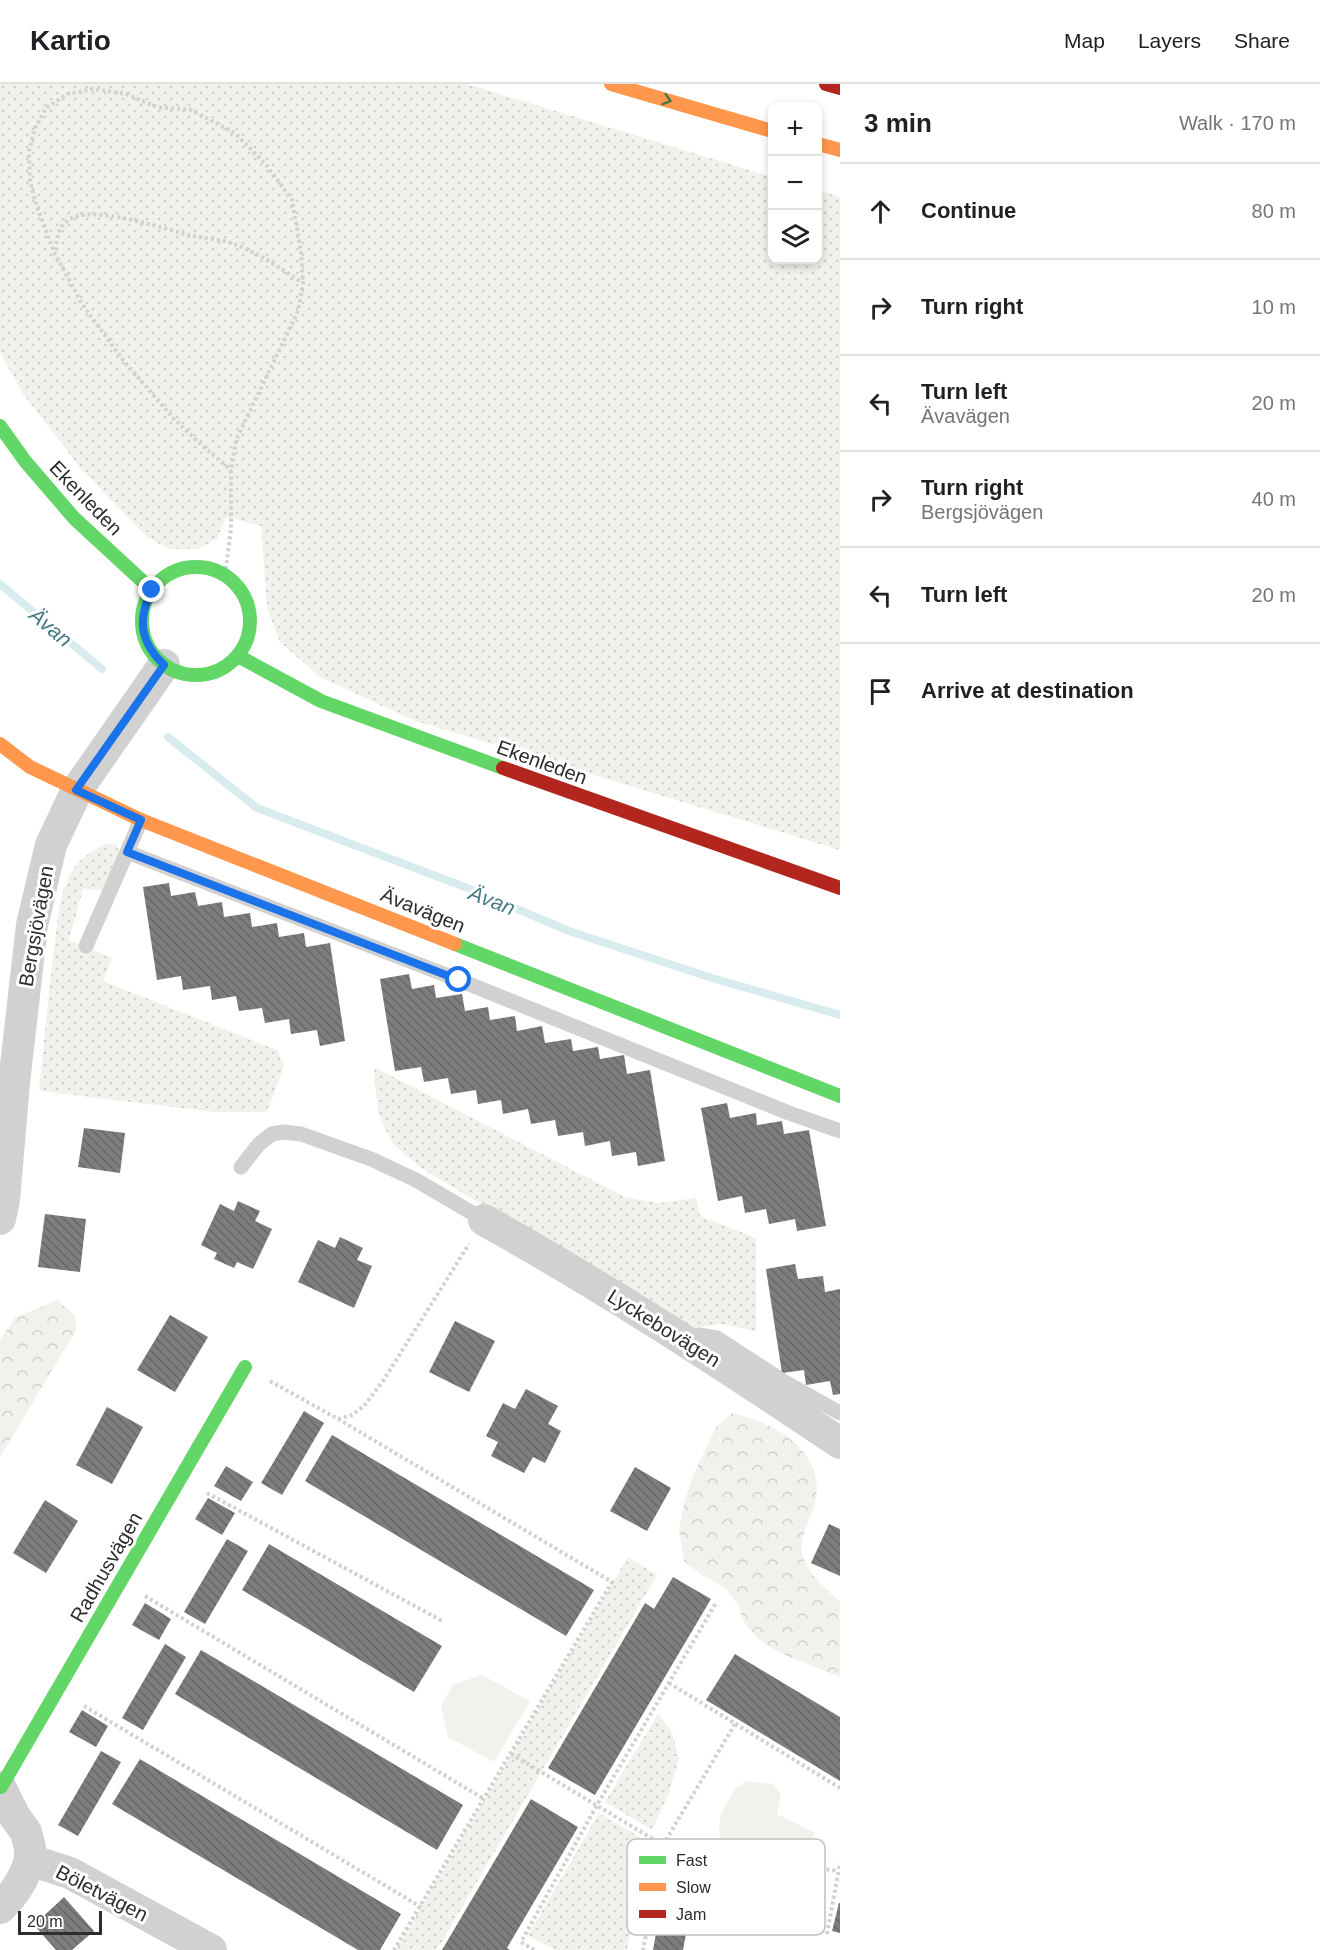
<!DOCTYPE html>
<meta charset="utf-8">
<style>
body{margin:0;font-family:Helvetica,sans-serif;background:#f6f6f6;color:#202124}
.controls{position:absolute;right:18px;top:18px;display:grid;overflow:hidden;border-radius:12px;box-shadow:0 3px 9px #0003}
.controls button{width:54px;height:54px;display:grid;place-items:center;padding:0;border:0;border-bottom:2px solid #e0e0e0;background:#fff;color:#202124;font:30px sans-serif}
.scale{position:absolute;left:18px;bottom:15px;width:84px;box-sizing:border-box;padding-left:6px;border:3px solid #2c2c2c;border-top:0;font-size:16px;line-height:21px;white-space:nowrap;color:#2c2c2c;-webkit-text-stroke:4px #fff;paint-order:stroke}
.stop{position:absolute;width:18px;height:18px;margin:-14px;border:4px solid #1a73e8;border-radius:50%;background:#fff}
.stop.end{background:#1a73e8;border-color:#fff;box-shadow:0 2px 6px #0008}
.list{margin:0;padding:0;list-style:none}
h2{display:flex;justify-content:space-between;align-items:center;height:78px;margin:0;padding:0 24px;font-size:26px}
h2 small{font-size:20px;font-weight:400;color:#757577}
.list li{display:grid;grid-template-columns:39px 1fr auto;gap:18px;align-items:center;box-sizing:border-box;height:96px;padding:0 24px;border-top:2px solid #e0e0e0}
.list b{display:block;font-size:22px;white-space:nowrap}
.list p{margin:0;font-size:20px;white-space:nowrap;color:#757577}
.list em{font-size:20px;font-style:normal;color:#757577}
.icon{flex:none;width:33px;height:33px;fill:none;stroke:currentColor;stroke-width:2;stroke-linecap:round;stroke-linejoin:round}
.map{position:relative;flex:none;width:840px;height:1866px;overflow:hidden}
header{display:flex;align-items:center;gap:36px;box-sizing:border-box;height:84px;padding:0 30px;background:#fff;border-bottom:2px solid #e0e0e0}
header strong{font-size:28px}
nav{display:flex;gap:33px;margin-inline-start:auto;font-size:21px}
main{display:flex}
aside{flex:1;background:#fff}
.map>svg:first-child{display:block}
</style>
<header>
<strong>Kartio</strong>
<nav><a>Map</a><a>Layers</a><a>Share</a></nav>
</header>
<main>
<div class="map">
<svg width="840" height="1866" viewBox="0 0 840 1866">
<defs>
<pattern id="grass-dots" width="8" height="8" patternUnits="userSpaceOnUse" patternTransform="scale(1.5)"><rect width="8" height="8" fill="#f1f2eb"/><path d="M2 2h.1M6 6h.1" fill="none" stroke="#cfd0ca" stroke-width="1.8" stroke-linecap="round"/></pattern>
<pattern id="forest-crowns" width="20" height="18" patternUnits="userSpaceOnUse" patternTransform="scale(1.5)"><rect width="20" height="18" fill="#f1f2eb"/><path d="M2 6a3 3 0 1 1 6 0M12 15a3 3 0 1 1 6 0" fill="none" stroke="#cfd0ca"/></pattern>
<pattern id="building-back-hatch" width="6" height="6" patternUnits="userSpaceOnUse" patternTransform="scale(1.5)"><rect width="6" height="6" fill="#7d7d7d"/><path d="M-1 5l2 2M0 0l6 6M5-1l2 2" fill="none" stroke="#676767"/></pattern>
</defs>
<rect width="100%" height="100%" fill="#fff"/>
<!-- grass -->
<path fill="url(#grass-dots)" d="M0 0H467L772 93V176H818V106L840 113V766L413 636 320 593 280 558 267 524 261 442 226 433 217 455 198 465H168L146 452 82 386 23 310 0 268Z
M105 760H116L122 772 105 806 83 805 69 856 112 874 103 897 277 966 284 982 267 1028H214L39 1007C44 960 48 912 54 865 57 843 58 818 67 797 74 779 89 768 105 760Z
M374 983 625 1113 658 1119 696 1114 700 1132 756 1154V1247L722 1240 689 1245 421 1084 393 1060 378 1030Z
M628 1473 657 1491 437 1866H396Z
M658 1630 671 1646 679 1674 669 1709 652 1746 605 1718Z
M599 1729 648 1758 627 1866H555L528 1851Z"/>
<!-- forest -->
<path fill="url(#forest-crowns)" d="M57 1216 75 1231 76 1246 0 1373V1256L15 1234Z
M732 1329C775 1339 827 1367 815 1419 811 1435 800 1450 802 1468 805 1488 826 1505 840 1518V1593L782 1570 758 1555 744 1538 738 1521 726 1505 702 1491 684 1477 679 1445 684 1419 693 1392 716 1343Z"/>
<!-- green -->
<path fill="#f1f2eb" d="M482 1591 530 1617 494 1678 448 1653 441 1622 453 1601Z
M747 1697 772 1700 781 1710 777 1730 815 1749 800 1779 729 1765 720 1754 719 1745 721 1730 735 1705Z"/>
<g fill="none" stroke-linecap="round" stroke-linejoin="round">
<!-- stream -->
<path stroke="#d8ebee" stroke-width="8" d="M0 500 102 585
M168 653 257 724 470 805 569 847 712 894 840 931"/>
</g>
<!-- building -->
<path fill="url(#building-back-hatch)" d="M169 799 171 812 195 808 198 822 222 818 224 833 250 829 252 843 277 839 279 853 304 849 306 863 330 859 345 957 320 962 317 946 291 950 289 935 265 939 262 924 239 927 236 912 212 916 210 902 183 906 181 892 157 896 143 803Z
M409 890 412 905 434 901 436 914 462 910 465 927 488 923 490 936 515 932 517 947 542 942 545 959 571 955 573 967 598 963 600 975 624 971 627 990 650 986 665 1077 638 1082 636 1068 612 1072 610 1057 585 1062 583 1048 558 1052 555 1036 531 1040 528 1025 503 1030 501 1016 478 1020 476 1006 451 1010 448 994 424 998 421 983 395 987 380 895Z
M727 1019 730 1034 756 1029 757 1041 782 1037 784 1050 809 1046 826 1142 797 1147 795 1135 769 1140 766 1125 745 1129 742 1112 718 1117 701 1024Z
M84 1044 125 1049 120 1089 78 1083Z
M238 1117 260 1127 255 1137 272 1145 253 1185 237 1178 234 1184 214 1175 217 1169 201 1161 220 1120 234 1127Z
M45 1130 86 1135 80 1188 38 1183Z
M340 1153 363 1164 357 1176 372 1182 354 1224 298 1198 318 1156 335 1164Z
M795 1180 798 1195 823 1192 825 1208 840 1205V1310L833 1311 830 1297 806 1301 804 1286 782 1289 766 1185Z
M170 1231 208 1253 175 1308 137 1286Z
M455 1237 495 1257 469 1308 429 1288Z
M526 1305 558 1322 548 1340 561 1347 545 1379 533 1373 524 1389 491 1372 498 1358 486 1352 503 1319 515 1325Z
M107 1323 143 1343 112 1400 76 1381Z
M304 1327 324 1339 282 1411 261 1399Z
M332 1351 594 1506 566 1552 305 1397Z
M226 1382 253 1398 241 1417 214 1402Z
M635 1383 671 1404 647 1447 610 1427Z
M208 1414 235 1429 222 1451 195 1435Z
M45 1416 78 1437 46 1489 13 1469Z
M829 1440 840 1445V1492L811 1479Z
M227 1455 248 1467 205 1540 184 1528Z
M269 1460 442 1562 414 1608 242 1506Z
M673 1493 711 1515 595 1711 548 1684 645 1519 654 1525Z
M145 1519 171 1535 159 1556 132 1541Z
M165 1560 186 1573 143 1646 122 1634Z
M201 1566 463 1721 437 1766 175 1610Z
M735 1570 840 1633V1697L706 1616Z
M82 1626 108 1642 96 1663 69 1648Z
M101 1667 121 1678 78 1752 58 1741Z
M140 1675 401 1830 380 1866H358L112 1720Z
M531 1715 578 1743 507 1864 510 1866H442Z
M64 1813 94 1847 72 1866H56L34 1841Z
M839 1819H840V1849L832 1847Z
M661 1822 690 1828 683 1866H653Z"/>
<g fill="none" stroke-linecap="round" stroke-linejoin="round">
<!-- path -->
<path stroke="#d1d1d1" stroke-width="4" stroke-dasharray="3 3" stroke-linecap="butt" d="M55 166C57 157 58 143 67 137 90 118 166 146 193 152 206 155 222 155 234 160 259 169 281 185 303 199
M225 491 231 445V386L236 356 298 227 303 200 301 167 292 116 267 82 235 49 191 26 157 23 126 10 93 5 67 10 46 24 35 44 29 67 30 97 37 123 54 168 82 220 123 276 174 335 205 364 231 386
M270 1297 338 1335 352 1331 364 1322 383 1297 469 1160
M338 1335 612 1498 394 1866
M207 1409 444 1538
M145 1512 484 1715
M669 1599 840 1704
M84 1622 421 1823
M735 1640 663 1761 838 1787
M511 1670 663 1761 643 1866
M827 1850 840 1779
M534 1866 521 1858 597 1721 716 1519"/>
<!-- lane -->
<path stroke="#d1d1d1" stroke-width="15" d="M127 768 459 896 789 1029 840 1047
M86 862 141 736
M241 1083 259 1060 272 1050 283 1048 301 1050 371 1075 416 1096 484 1136
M688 1255 699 1251 717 1254 783 1297 840 1329"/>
<!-- street -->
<path stroke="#d1d1d1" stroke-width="32" d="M0 1135 4 1116 14 999 32 841 51 761 77 706 164 581
M484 1136C606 1204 724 1281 840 1359
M0 1703 15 1733 26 1748 30 1764V1776L70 1789 211 1866
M0 1824C15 1810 24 1795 30 1776"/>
<!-- fast -->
<path stroke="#63d668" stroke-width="14" d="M0 342 25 377 74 434 152 506
M142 537a54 54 0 1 1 108 0a54 54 0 1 1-108 0Z
M238 572 321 617 503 684
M455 860 840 1012
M1 1703 245 1283"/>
<!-- slow -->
<path stroke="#ff974d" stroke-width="14" d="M611 0 772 47
M818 60 840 66
M0 660 30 683 141 736 455 860"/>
<!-- jam -->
<path stroke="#b3261e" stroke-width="14" d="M826 0 840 4
M503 684 840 804"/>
</g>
<!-- one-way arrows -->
<defs><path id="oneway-chevron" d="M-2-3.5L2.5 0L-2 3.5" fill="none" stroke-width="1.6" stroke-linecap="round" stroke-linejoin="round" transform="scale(1.5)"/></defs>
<use stroke="#457847" href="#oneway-chevron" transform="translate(667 16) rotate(16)"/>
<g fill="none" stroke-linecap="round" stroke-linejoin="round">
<!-- route -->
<path stroke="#1a73e8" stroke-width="8" d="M152 506C137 535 140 558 164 581L76 706 141 736 127 768 459 896"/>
</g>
<g text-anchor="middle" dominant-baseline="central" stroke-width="6" stroke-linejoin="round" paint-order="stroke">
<!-- street labels -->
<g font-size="20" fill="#2c2c2c" stroke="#fff">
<text transform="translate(86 414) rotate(46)">Ekenleden</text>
<text transform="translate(542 678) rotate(20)">Ekenleden</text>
<text transform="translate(423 826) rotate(22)">Ävavägen</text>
<text transform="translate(36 842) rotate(-80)">Bergsjövägen</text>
<text transform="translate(664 1244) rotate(32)">Lyckebovägen</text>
<text transform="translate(106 1483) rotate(-60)">Radhusvägen</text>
<text transform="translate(102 1809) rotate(27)">Böletvägen</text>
</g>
<!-- water labels -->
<g font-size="21" font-style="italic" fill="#437c84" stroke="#fff">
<text transform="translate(51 543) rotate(40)">Ävan</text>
<text transform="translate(492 816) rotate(21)">Ävan</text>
</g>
</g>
<!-- legend -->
<rect x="627" y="1755" width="198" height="96" rx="9" fill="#fff" stroke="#c0c0c0" stroke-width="1.5"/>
<rect x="639" y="1772" width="27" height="8" fill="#63d668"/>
<rect x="639" y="1799" width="27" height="8" fill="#ff974d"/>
<rect x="639" y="1826" width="27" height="8" fill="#b3261e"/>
<g font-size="16" fill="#2c2c2c">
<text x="676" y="1782">Fast</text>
<text x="676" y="1809">Slow</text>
<text x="676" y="1836">Jam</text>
</g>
</svg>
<div class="controls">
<button>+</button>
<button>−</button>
<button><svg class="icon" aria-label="layers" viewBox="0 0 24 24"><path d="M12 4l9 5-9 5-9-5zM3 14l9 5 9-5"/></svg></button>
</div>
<div class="scale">20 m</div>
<div class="stop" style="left:459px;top:896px"></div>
<div class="stop end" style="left:152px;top:506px"></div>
</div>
<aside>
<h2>3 min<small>Walk · 170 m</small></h2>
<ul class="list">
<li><svg class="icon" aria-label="ahead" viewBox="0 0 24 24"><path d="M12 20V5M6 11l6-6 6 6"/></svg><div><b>Continue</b></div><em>80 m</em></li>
<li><svg class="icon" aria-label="right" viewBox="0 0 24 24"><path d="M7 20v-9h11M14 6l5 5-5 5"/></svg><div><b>Turn right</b></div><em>10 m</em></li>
<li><svg class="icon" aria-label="left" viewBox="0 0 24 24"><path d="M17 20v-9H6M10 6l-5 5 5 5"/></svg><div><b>Turn left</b><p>Ävavägen</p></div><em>20 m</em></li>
<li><svg class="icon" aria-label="right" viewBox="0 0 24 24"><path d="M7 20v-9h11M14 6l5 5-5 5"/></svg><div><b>Turn right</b><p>Bergsjövägen</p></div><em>40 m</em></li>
<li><svg class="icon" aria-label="left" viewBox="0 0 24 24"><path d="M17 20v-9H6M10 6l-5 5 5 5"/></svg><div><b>Turn left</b></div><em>20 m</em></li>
<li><svg class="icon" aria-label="arrive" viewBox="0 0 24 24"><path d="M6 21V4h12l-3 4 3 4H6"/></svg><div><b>Arrive at destination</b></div></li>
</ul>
</aside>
</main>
